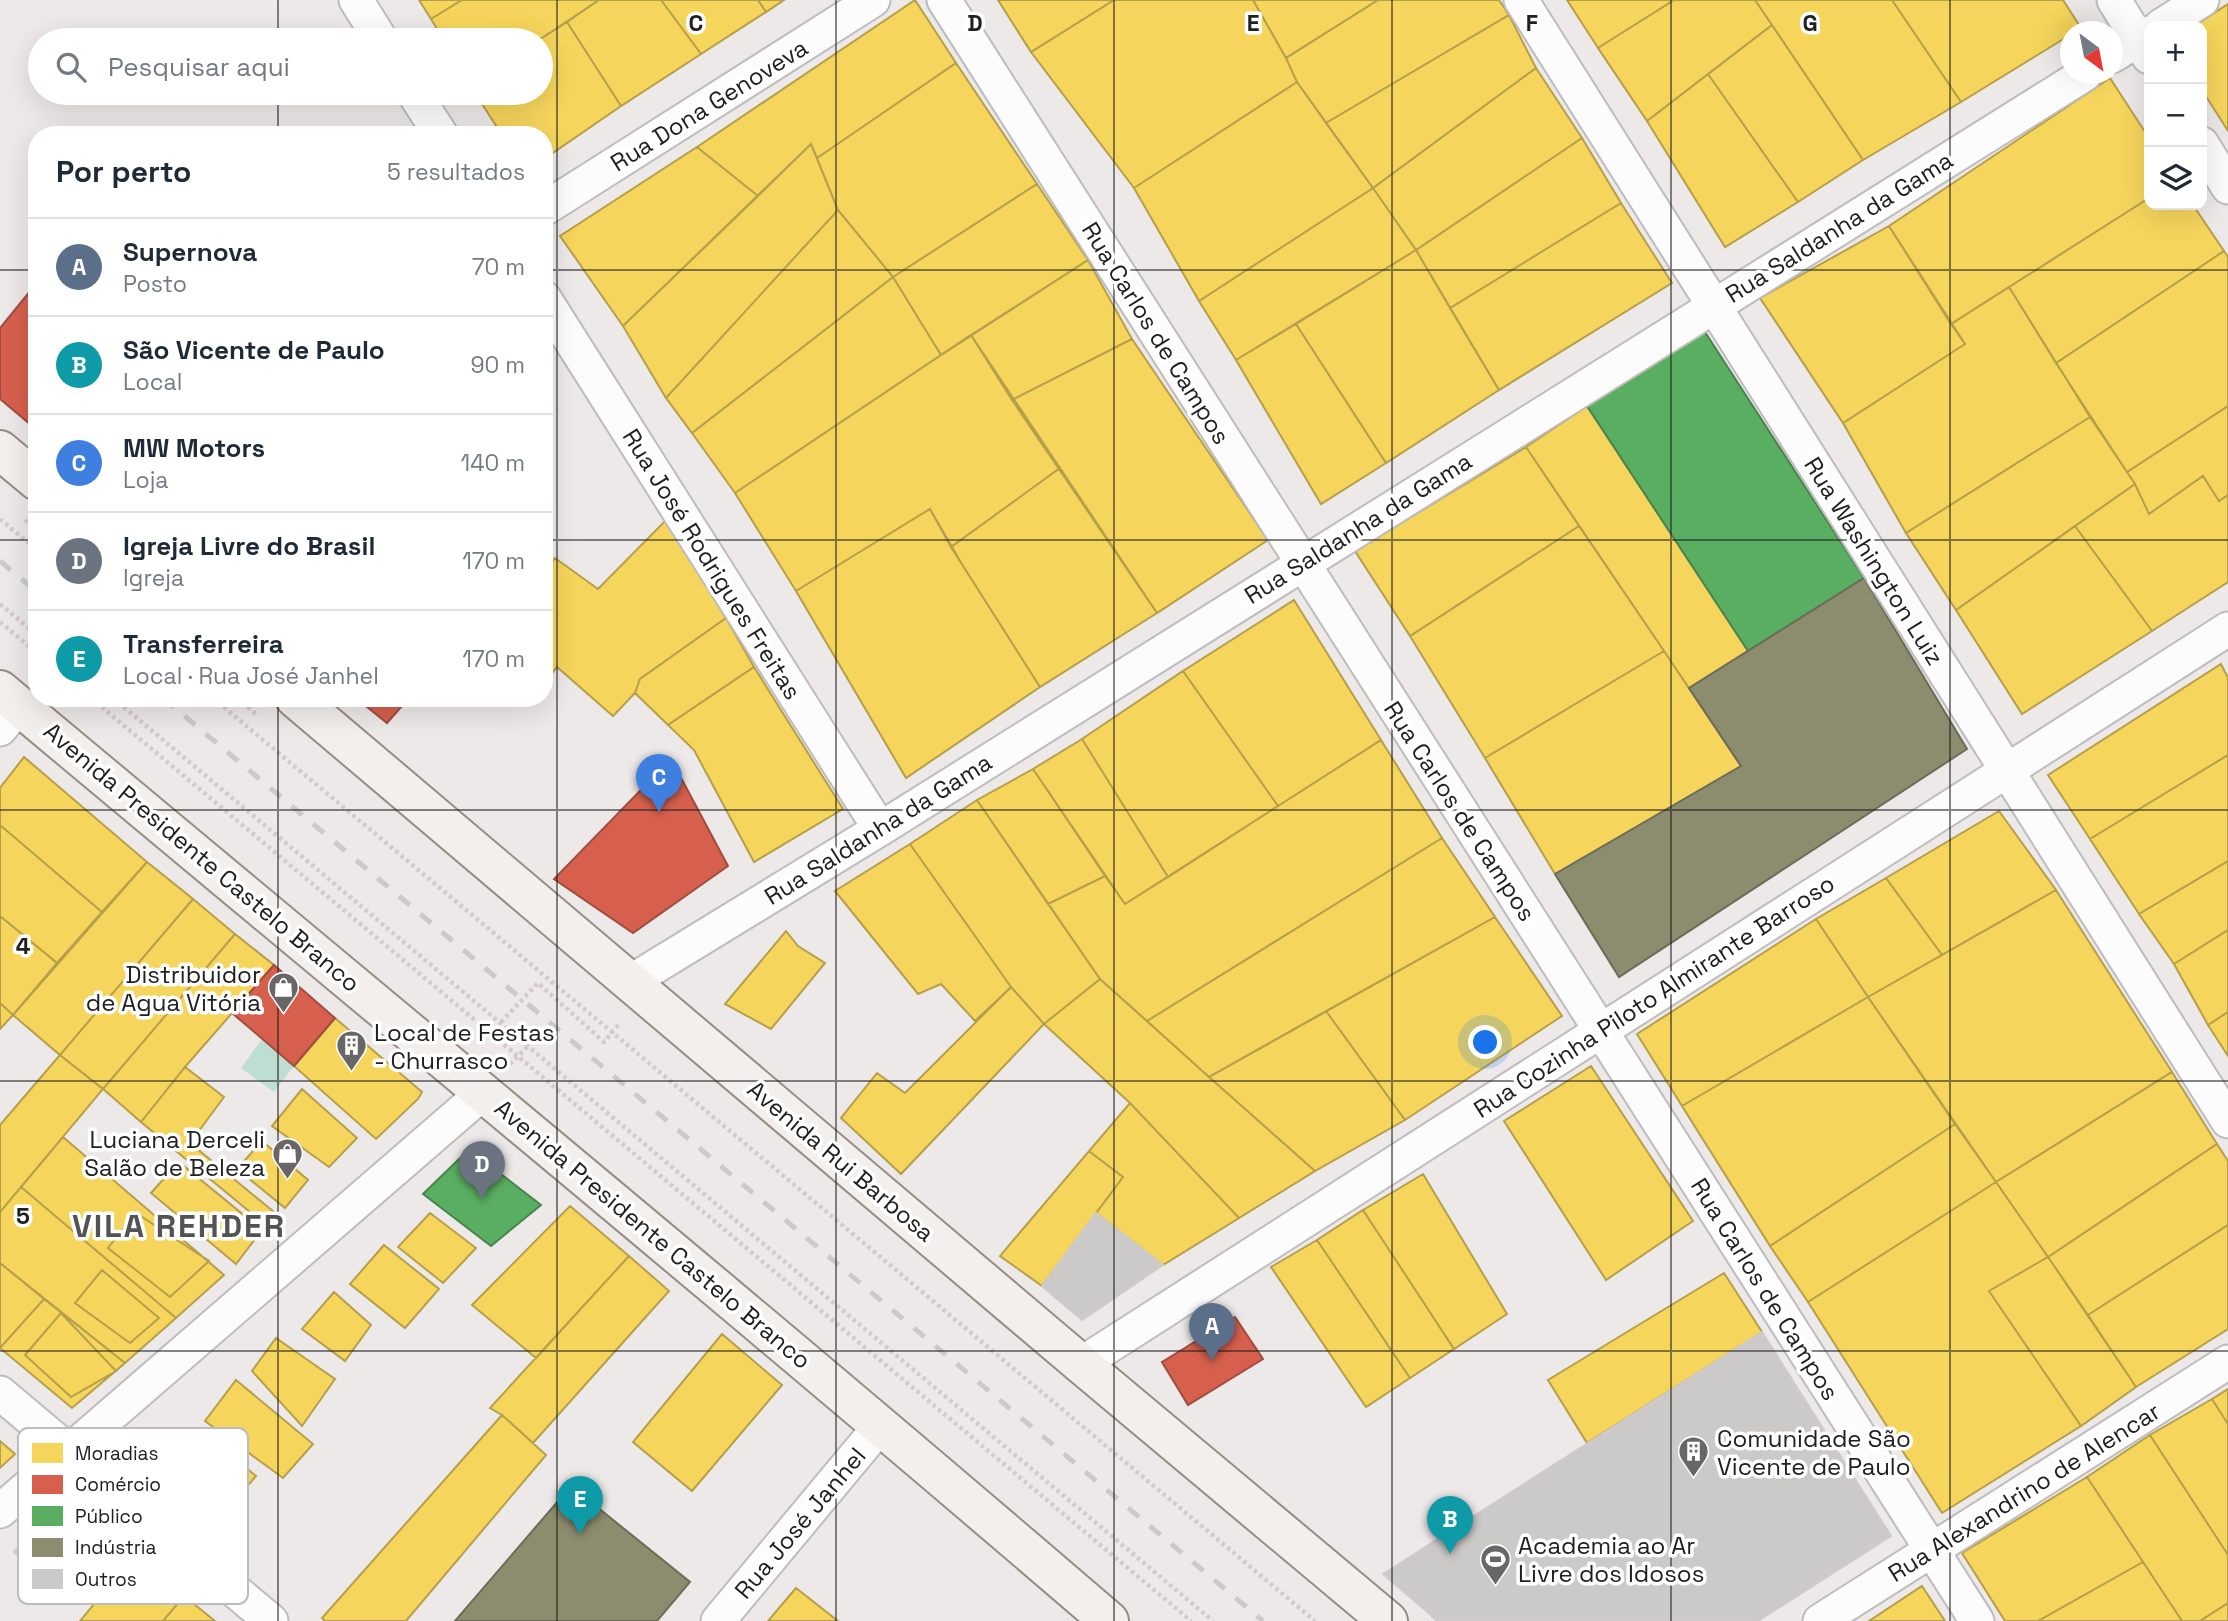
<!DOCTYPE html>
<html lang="pt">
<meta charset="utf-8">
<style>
body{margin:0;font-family:"Space Grotesk",sans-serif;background:#f6f6f7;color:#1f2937}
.controls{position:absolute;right:21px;top:21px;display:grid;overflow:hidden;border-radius:14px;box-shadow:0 7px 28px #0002}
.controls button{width:63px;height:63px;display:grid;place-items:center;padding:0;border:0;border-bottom:2px solid #e0e1e3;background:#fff;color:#1f2937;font:35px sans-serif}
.compass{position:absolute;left:2060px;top:21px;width:63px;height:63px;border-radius:50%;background:#fff;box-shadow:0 7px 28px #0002;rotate:148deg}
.you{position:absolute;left:1486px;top:1043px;width:24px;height:24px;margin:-18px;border:5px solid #fff;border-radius:50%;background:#1a73e8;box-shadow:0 0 0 10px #1a73e833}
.badge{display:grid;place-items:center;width:46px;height:46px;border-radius:50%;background:#686666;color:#fff;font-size:23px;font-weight:700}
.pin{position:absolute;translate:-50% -58px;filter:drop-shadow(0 2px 4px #0008)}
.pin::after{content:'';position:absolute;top:37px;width:24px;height:21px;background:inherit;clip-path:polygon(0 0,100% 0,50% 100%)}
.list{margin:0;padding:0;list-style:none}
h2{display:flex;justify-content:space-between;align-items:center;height:91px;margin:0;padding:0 28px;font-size:30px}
h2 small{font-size:23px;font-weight:400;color:#747a83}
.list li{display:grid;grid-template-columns:46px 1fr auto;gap:21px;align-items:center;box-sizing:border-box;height:98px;padding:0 28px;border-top:2px solid #e0e1e3}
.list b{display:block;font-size:26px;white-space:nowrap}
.list p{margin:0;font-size:23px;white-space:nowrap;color:#747a83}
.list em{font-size:23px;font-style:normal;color:#747a83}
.icon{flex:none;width:38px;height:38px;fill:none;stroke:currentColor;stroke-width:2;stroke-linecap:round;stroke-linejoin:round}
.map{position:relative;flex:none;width:2228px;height:1621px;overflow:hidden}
.search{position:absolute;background:#fff;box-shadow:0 7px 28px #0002;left:28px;top:28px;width:525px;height:77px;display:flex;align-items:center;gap:18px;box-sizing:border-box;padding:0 24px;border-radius:38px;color:#747a83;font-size:26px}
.panel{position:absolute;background:#fff;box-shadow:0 7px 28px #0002;left:28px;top:126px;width:525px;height:581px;border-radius:28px}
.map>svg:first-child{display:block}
</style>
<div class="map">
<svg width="2228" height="1621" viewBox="0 0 2228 1621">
<rect width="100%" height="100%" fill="#ede9e9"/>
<!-- water -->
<path fill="#bfded2" d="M262 1039 294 1066 274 1092 241 1068Z"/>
<!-- homes -->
<path fill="#f6d55c" stroke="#b69f4a" stroke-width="2" d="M419 0H462L431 19Z
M462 0H599L539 40H444L431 19Z
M599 0H661L701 54 621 106 567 22Z
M661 0H758L766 12 701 54Z
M758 0H784L766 12Z
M915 0 956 63 817 158 811 144 758 196 697 147Z
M998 0H1114L1031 52Z
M1114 0H1253L1286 58 1297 82 1134 188 1031 52Z
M1253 0H1378L1286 58Z
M1378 0H1499L1509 15 1326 123 1297 82 1286 58Z
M1567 0H1674L1598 48Z
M1674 0H1755L1772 25 1647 121 1598 48Z
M1755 0H1892L1961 102 1863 160Z
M1892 0H2063L2081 28 2070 32V35L1961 102Z
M2228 4V131L2202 90V26H2194Z
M1509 15 1536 68 1373 188 1326 123Z
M567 22 621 106 544 159V135H502L475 93H541V40H539Z
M1772 25 1863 160 1798 202 1708 74Z
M956 63 1037 184 893 277 838 210 817 158Z
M1536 68 1582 138 1416 250 1373 188Z
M1708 74 1798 202 1725 247 1647 121Z
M2110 78 2149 138V198L1951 324 1889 226Z
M1297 82 1373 188 1199 301 1134 188Z
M1582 138 1621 203 1450 308 1416 250Z
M811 144 838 210 666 398 623 326Z
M697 147 758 196 623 326 560 236Z
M1037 184 1088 260 941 355 893 277Z
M1373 188 1416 250 1236 360 1199 301Z
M2149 198V205H2193L2224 251 2056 363 2009 287Z
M1621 203 1672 283 1499 390 1450 308Z
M838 210 893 277 692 433 666 398Z
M1889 226 1965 344 1843 423 1760 298Z
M1416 250 1499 390 1386 463 1296 324Z
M2224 251 2228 257V406L2127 472 2056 363Z
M1088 260 1132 339 1012 400 971 335Z
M893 277 941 355 735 493 692 433Z
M2009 287 2090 417 1906 533 1843 423 1965 344 1951 324Z
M1296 324 1386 463 1321 504 1236 360Z
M971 335 1060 468 951 547 930 509 796 591 735 493Z
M1132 339 1268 540 1157 613 1012 400Z
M1587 406 1748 651 1689 688 1526 447Z
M2228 406V495L2219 501 2203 476 2149 514 2135 484 2127 472Z
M2090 417 2135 484 1956 610 1906 533Z
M1526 447 1579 526 1410 636 1355 551Z
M1060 468 1157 613 1040 687 951 547Z
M2203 476 2219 501 2228 495V582L2152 631 2075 526 2135 484 2149 514Z
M930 509 963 566 1040 687 906 778 796 591Z
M666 520 726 618 640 679 635 693 613 716 557 667 544 684V572L555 558 598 589Z
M1579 526 1664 651 1485 758 1410 636Z
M2075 526 2152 631 2022 714 1956 610Z
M1294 600 1381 740 1278 806 1183 671Z
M726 618 754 667 668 725 635 693 640 679Z
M1664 651 1741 766 1555 874 1485 758Z
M2221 664 2228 678V755L2090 839 2048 775Z
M754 667 843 809 754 862 694 750 668 725Z
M1183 671 1278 806 1168 877 1082 739Z
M1082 739 1168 877 1125 904 1033 769Z
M1381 740 1442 838 1147 1021 1100 979 1048 904 1105 876 1125 904Z
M2228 755V861L2139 914 2090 839Z
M24 757 147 862 102 912 0 825V788Z
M1033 769 1105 876 1048 904 977 800Z
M977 800 1100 979 1044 1024 1011 987 910 844Z
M1999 811 2056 890 1942 955 1886 878Z
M0 825 102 912 57 963 0 916Z
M1442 838 1495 917 1209 1077 1147 1021Z
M910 844 1011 987 975 1021 941 984 918 994 835 891Z
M2228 861V930L2174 964 2139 914Z
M147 862 193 899 60 1055 13 1015Z
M1886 878 1942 955 1868 997 1816 919Z
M2056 890 2172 1072 1996 1182 1868 997Z
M193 899 235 934 103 1089 60 1055Z
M0 916 57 963 13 1015 0 1003Z
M1495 917 1562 1016 1405 1120 1326 1011Z
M1816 919 1868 997 1682 1106 1637 1034Z
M2228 930V1012L2208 1025 2174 964Z
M786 931 798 946 825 963 771 1029 725 1004Z
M235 934 274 965 185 1067 141 1122 103 1089Z
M1100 979 1209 1077 1315 1171 1239 1218 1130 1103 1044 1024Z
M1011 987 1044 1024 901 1174 841 1118 877 1073 905 1093Z
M1868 997 1955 1124 1770 1246 1682 1106Z
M0 1003 13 1015 0 1029Z
M1326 1011 1405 1120 1315 1171 1209 1077Z
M2228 1012V1056L2208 1025Z
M335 1018 422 1092 418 1099 376 1139 294 1066Z
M60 1055 103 1089 0 1212V1125Z
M1591 1066 1693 1221 1606 1280 1504 1121Z
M185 1067 224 1097 190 1143 285 1221 273 1231 141 1122Z
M2172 1072 2217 1144 2048 1257 1996 1182Z
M302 1089 357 1138 329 1167 272 1126Z
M1130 1103 1239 1218 1163 1265 1096 1213 1123 1177 1089 1151Z
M1955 1124 1996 1182 1808 1302 1770 1246Z
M63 1137 224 1275 176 1318 21 1187Z
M262 1141 308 1180 285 1208 237 1169Z
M2217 1144 2228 1161V1225L2088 1315 2048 1257Z
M1089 1151 1123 1177 1042 1286 1000 1256Z
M179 1162 262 1230 236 1264 151 1193Z
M1423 1174 1507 1314 1454 1349 1363 1210Z
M1996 1182 2048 1257 1989 1291 2081 1426 1942 1513 1808 1302Z
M21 1187 176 1318 125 1363 0 1263V1212Z
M570 1206 629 1256 536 1358 472 1305Z
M1363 1210 1454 1349 1410 1378 1317 1240Z
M136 1213 209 1261 170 1297 108 1248Z
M430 1213 476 1248 443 1283 398 1247Z
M2228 1225V1329L2136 1387 2088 1315Z
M1317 1240 1410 1378 1366 1407 1271 1267Z
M384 1245 439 1289 405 1328 350 1284Z
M629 1256 669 1291 533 1443 502 1415 490 1408Z
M2048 1257 2136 1387 2081 1426 1989 1291Z
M0 1263 44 1299 0 1348Z
M102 1270 159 1318 130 1343 75 1303Z
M1724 1273 1762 1332 1587 1443 1548 1380Z
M334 1292 371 1325 345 1361 302 1329Z
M44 1299 125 1363 72 1408 0 1348Z
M61 1313 116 1371 71 1397 25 1355Z
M722 1334 782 1385 692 1491 633 1442Z
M276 1338 335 1379 302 1426 252 1371Z
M236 1380 313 1444 283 1478 205 1421Z
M2228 1389V1424L2212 1399Z
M2212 1399 2228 1424V1555L2150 1435Z
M502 1415 546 1455 406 1621H325L322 1618Z
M2150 1435 2228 1555V1603L2200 1621H2182L2087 1477Z
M0 1441 15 1454 0 1468Z
M219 1445 256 1476 221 1517 181 1487Z
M2087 1477 2143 1562 2038 1621H2005L1962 1553Z
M135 1555 184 1596 163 1621H80Z
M2143 1562 2182 1621H2038Z
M1922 1586 1945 1621H1869Z
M796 1588 838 1621H768Z
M184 1596 215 1621H163Z
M2228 1603V1621H2200Z"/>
<!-- shops -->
<path fill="#d6604d" stroke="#9f4d40" stroke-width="2" d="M31 290 37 295V430L0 399V328Z
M356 698H409L387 723Z
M671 759 728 866 633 933 554 879Z
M274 965 335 1018 294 1066 232 1013Z
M1235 1317 1263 1359 1188 1405 1162 1362Z"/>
<!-- public -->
<path fill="#5aae61" stroke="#49834e" stroke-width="2" d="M1705 332 1864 578 1748 651 1587 406Z
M471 1151 541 1205 491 1246 423 1194 460 1158Z
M1468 1531 1479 1548 1434 1578 1419 1561Z
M1505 1559 1546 1621H1438L1429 1613Z"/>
<!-- industry -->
<path fill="#8c8c6e" stroke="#6c6c57" stroke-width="2" d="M1864 578 1967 749 1619 977 1555 874 1741 766 1689 688Z
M571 1486 690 1582 657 1621H455Z"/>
<!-- building -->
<path fill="#ccc9c9" stroke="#d0cacb" stroke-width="2" d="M1096 1213 1163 1265 1082 1320 1042 1286Z
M1762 1332 1891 1536 1758 1621H1438L1383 1574Z
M59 1509 110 1553 66 1600 14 1552 50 1511Z"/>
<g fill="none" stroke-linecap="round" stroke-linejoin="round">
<defs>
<path id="street" d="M356 0 381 40
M944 0 1977 1621
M1521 0 2228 1121
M2114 0 2149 57
M2161 26 2202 0
M2112 56 2149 33
M414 93 441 135
M2202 144 2228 187
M544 209 873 0
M544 298 880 829
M0 729 19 706
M630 982 880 829 2085 74
M1081 1364 2228 629
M0 1393 271 1621
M0 1511 484 1092
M718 1621 881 1425
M1820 1621 2228 1362"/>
<path id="secondary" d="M0 450 37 481
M0 690C370 1000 743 1306 1109 1621
M295 698 1081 1364 1388 1621"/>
</defs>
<!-- street casing -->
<use href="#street" stroke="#bebcbc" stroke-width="37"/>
<!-- secondary casing -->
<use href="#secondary" stroke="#978c82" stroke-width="42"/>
<!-- path -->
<path stroke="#d6c8cf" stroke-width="4.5" stroke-dasharray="3.5 3.5" stroke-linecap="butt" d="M0 519 37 550
M25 520 37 530
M0 604 37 635
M0 622 37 653
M91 698 1191 1621
M113 698 1213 1621
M213 698 1315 1621
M237 698 258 716
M501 1022 538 983 604 1042 619 1024
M510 1064 528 1046"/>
<!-- street -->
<use href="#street" stroke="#fcfcfc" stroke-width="33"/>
<!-- secondary -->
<use href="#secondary" stroke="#f3efec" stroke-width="38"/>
<!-- rail -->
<path stroke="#cbcaca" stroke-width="5" stroke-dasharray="14 14" stroke-linecap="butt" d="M0 561 37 592
M163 698 1263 1621"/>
</g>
<!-- grid -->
<path fill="none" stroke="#202020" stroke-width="2" stroke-opacity="0.55" d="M278 0V40M557 0V1621M836 0V1621M1114 0V1621M1392 0V1621M1671 0V1621M1950 0V1621M278 93V135M0 270H37M544 270H2228M0 540H37M544 540H2228M278 698V1621M0 810H2228M0 1081H2228M0 1351H2228"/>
<!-- icons -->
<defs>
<symbol id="shop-pin" viewBox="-11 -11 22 30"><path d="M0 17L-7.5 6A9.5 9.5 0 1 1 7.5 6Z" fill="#686666" stroke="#fff"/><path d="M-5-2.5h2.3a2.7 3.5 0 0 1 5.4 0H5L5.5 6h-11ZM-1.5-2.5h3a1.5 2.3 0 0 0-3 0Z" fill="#fff"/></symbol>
<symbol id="building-pin" viewBox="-11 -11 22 30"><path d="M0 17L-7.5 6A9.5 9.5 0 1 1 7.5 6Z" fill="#686666" stroke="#fff"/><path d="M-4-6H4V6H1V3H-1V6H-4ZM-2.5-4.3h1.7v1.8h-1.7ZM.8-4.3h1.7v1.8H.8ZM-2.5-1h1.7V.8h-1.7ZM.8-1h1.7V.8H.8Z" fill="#fff"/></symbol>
<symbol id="stadium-pin" viewBox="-11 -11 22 30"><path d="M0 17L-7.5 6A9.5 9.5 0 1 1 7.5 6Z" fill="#686666" stroke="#fff"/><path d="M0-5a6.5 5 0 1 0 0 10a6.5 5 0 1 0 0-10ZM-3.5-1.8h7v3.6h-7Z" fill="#fff"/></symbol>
</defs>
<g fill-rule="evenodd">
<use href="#shop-pin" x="266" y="970" width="35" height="47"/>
<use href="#building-pin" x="334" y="1028" width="35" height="47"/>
<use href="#shop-pin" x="270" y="1136" width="35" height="47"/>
<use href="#building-pin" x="1676" y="1434" width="35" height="47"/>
<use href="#stadium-pin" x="1478" y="1542" width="35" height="47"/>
</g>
<g text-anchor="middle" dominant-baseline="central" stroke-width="7" stroke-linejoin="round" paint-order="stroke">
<!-- street labels -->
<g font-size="24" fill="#202020" stroke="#fff">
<text transform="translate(709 105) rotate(-32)">Rua Dona Genoveva</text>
<text transform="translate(1839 227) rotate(-32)">Rua Saldanha da Gama</text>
<text transform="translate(1156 333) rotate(58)">Rua Carlos de Campos</text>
<text transform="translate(1358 528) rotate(-32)">Rua Saldanha da Gama</text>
<text transform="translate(1874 561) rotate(58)">Rua Washington Luiz</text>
<text transform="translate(712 564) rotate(58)">Rua José Rodrigues Freitas</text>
<text transform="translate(1460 811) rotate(57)">Rua Carlos de Campos</text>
<text transform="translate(878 829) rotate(-32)">Rua Saldanha da Gama</text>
<text transform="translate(202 857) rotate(40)">Avenida Presidente Castelo Branco</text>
<text transform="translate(1654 996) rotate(-33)">Rua Cozinha Piloto Almirante Barroso</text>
<text transform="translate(841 1161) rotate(40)">Avenida Rui Barbosa</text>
<text transform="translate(653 1234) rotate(40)">Avenida Presidente Castelo Branco</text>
<text transform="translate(1765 1289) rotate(58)">Rua Carlos de Campos</text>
<text transform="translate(2024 1492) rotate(-32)">Rua Alexandrino de Alencar</text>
<text transform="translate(800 1523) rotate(-50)">Rua José Janhel</text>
</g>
<!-- poi labels -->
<g font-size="24" fill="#202020" stroke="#fff" text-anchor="start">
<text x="261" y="974" text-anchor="end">Distribuidor<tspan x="261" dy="28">de Agua Vitória</tspan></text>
<text x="374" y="1032">Local de Festas<tspan x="374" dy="28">- Churrasco</tspan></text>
<text x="265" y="1139" text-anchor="end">Luciana Derceli<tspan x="265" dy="28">Salão de Beleza</tspan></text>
<text x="1717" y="1438">Comunidade São<tspan x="1717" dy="28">Vicente de Paulo</tspan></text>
<text x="1518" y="1545">Academia ao Ar<tspan x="1518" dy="28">Livre dos Idosos</tspan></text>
</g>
<!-- district labels -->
<g font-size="32" font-weight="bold" letter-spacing="2" fill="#535353" stroke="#fff">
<text x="179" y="1226">VILA REHDER</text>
</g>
</g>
<!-- legend -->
<rect x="18" y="1428" width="230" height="176" rx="10" fill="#fff" stroke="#bcbcbc" stroke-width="2"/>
<rect x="32" y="1443" width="31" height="20" fill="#f6d55c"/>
<rect x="32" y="1475" width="31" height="19" fill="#d6604d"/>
<rect x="32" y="1506" width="31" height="20" fill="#5aae61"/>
<rect x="32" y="1538" width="31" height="19" fill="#8c8c6e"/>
<rect x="32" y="1569" width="31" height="20" fill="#ccc9c9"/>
<g font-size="19" fill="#202020">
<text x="75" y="1460">Moradias</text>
<text x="75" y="1491">Comércio</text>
<text x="75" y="1523">Público</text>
<text x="75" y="1554">Indústria</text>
<text x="75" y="1586">Outros</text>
</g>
<g font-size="23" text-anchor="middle" font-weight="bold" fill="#202020" stroke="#fff" stroke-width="7" stroke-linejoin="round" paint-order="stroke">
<text x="696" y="31">C</text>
<text x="975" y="31">D</text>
<text x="1253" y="31">E</text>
<text x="1532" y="31">F</text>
<text x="1810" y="31">G</text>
<text x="23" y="954">4</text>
<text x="23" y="1224">5</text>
</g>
</svg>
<div class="controls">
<button>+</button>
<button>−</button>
<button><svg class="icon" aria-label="layers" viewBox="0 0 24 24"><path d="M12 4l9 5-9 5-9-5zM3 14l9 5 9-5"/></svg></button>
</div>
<svg class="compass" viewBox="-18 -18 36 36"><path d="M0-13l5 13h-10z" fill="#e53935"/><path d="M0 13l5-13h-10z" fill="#747a83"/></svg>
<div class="you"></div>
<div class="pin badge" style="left:1212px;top:1361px;background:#5c6f8a">A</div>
<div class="pin badge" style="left:1450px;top:1554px;background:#0f9aa8">B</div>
<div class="pin badge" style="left:659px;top:812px;background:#3f7fe0">C</div>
<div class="pin badge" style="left:482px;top:1199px;background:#6b7280">D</div>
<div class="pin badge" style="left:580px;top:1534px;background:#0f9aa8">E</div>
<div class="search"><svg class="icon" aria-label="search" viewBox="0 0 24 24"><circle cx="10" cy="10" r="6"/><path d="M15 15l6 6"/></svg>Pesquisar aqui</div>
<section class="panel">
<h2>Por perto<small>5 resultados</small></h2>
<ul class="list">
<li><span class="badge" style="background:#5c6f8a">A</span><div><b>Supernova</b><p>Posto</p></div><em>70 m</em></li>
<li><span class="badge" style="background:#0f9aa8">B</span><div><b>São Vicente de Paulo</b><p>Local</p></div><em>90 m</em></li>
<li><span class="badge" style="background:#3f7fe0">C</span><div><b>MW Motors</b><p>Loja</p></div><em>140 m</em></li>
<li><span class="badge" style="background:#6b7280">D</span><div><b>Igreja Livre do Brasil</b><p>Igreja</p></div><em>170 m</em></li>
<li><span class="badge" style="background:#0f9aa8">E</span><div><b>Transferreira</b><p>Local · Rua José Janhel</p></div><em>170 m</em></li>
</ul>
</section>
</div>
